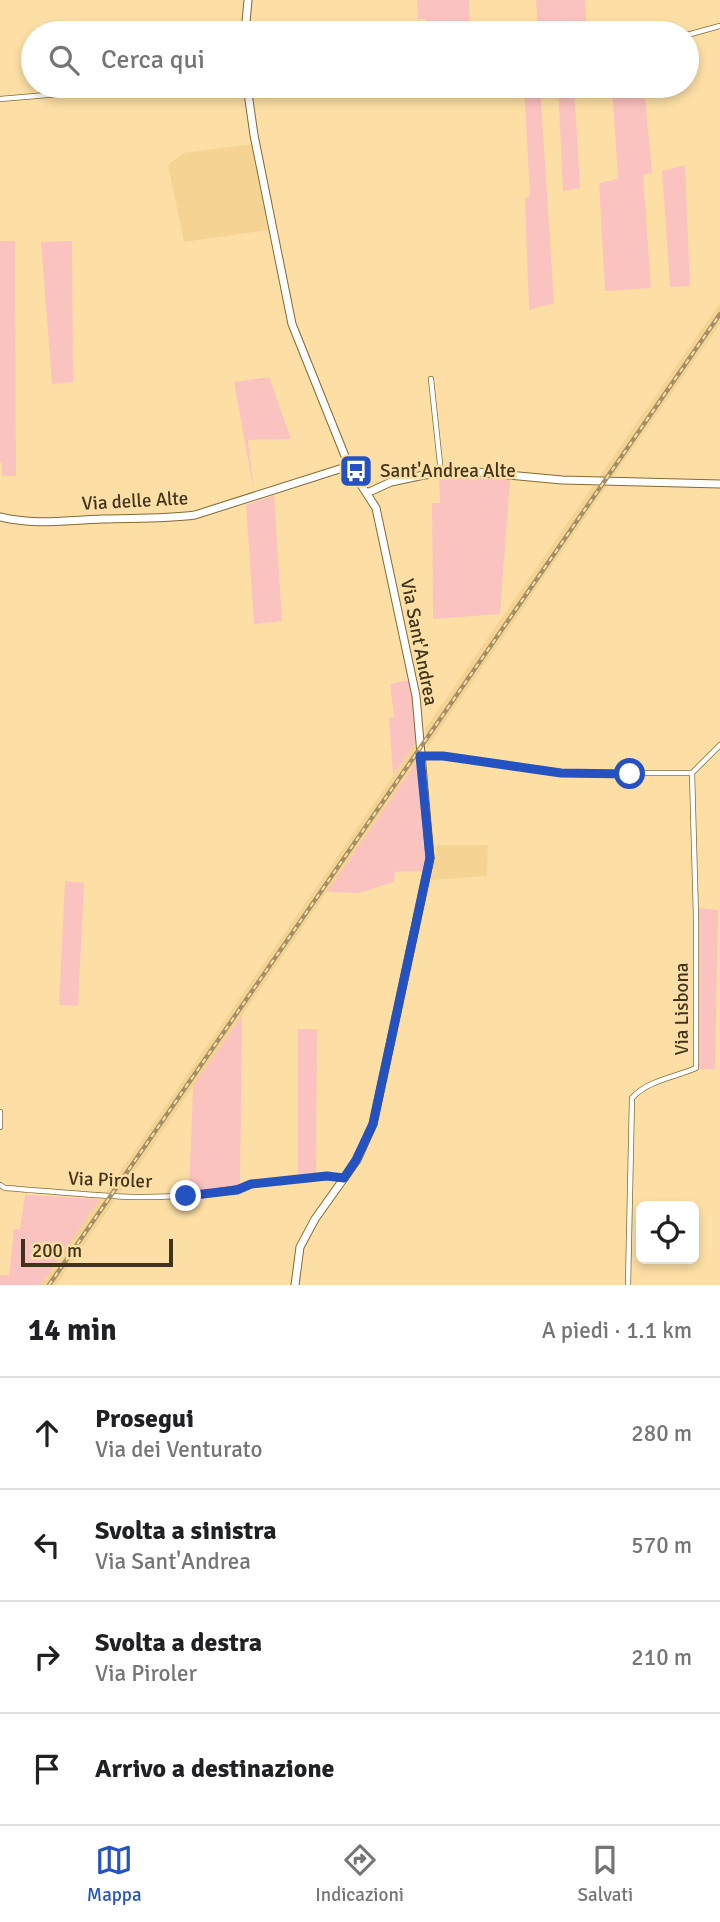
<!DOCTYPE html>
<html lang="it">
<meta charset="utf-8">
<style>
body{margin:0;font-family:Signika,sans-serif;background:#f6f6f6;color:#202124}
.controls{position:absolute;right:21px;bottom:21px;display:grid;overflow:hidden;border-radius:10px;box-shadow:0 4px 10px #0003}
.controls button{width:63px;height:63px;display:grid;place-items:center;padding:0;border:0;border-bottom:2px solid #e0e0e0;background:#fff;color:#202124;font:35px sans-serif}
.scale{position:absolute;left:21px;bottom:18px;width:152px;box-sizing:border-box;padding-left:7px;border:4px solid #40341d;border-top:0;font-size:19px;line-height:24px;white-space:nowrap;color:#40341d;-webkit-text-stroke:5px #fddfa6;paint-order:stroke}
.stop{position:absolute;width:21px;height:21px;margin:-16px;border:5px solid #2453c1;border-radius:50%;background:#fff}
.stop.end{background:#2453c1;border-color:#fff;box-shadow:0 2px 7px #0008}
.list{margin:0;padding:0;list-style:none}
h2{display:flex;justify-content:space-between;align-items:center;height:91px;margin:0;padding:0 28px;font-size:30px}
h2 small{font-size:23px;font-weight:400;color:#757577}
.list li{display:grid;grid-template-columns:46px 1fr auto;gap:21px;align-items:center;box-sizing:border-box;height:112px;padding:0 28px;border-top:2px solid #e0e0e0}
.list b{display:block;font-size:26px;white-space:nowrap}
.list p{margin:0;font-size:23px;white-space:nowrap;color:#757577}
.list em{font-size:23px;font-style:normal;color:#757577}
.icon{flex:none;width:38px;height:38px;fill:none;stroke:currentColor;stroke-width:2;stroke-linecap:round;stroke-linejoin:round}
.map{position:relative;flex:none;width:720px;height:1285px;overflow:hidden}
.search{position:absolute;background:#fff;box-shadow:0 4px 10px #0003;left:21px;right:21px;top:21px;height:77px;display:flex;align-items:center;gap:18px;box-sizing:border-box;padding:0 24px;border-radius:38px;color:#757577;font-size:26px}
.sheet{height:539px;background:#fff}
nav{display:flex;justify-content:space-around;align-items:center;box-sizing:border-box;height:98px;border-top:2px solid #e0e0e0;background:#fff;font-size:19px;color:#757577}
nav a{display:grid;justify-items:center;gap:4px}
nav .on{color:#2453c1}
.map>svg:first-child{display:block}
</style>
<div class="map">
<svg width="720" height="1285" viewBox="0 0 720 1285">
<rect width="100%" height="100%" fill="#fddfa6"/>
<!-- built -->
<path fill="#f5d392" d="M252 144 268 230 184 242 168 165 183 153Z
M720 303V324L613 477H599Z
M593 486H607L427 748 425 729Z
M417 741 418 760 327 892 120 1193 106 1192Z
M437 845H488L487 876 431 880Z
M100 1199 115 1200 56 1285H41Z"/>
<!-- green -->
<path fill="#fbc3bf" d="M417 0H469L470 33H427L426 19H418Z
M536 0H585L587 33H538Z
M524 86H540L554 303 529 310 525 198 530 196Z
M558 86H574L580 188 563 191Z
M612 86H644L652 173 643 175 651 288 605 291 599 183 618 179Z
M685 165 690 286 670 287 662 171Z
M0 241H15L16 476H2V463L0 462Z
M72 241 73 382 52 384 41 242Z
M269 377 291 439 248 440 254 492 234 382Z
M473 476 510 480 500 614 433 619 432 503H440L439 477Z
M274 495 282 621 254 624 246 505Z
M410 680 417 741 393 775 389 718 394 717 390 684Z
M418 760 427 844 423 871 395 872 394 882 359 893 327 892Z
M65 881 84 883 78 1006 59 1005Z
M698 908 718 910 715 1069H697Z
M242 1015 240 1188 189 1193 193 1086Z
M298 1029H317L316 1176 298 1177Z
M25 1195 100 1199 41 1285H0V1275H9L14 1229H20Z"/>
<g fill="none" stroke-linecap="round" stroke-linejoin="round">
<defs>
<path id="street" d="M687 35 720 26
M0 99 118 89 127 86
M431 379 441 473
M421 756H443L561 773H692
M692 773 720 745
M0 1112V1127
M0 1185 5 1188C66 1192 128 1201 188 1195 240 1191 291 1172 343 1178
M628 1285 632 1098C648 1080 676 1077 696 1068V917L692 773"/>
<path id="secondary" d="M245 33 248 0
M247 86 254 135 292 324 349 466 376 508 416 696 430 858 373 1124 357 1160 315 1219 300 1247 295 1285
M367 493 391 482 424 475 466 471 562 480 720 484
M0 517C38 526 65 520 103 519 134 518 165 519 195 515L349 466"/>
</defs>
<!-- street casing -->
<use href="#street" stroke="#846933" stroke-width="6"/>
<!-- secondary casing -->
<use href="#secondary" stroke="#846933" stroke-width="9"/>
<!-- street -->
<use href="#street" stroke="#fff" stroke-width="4.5"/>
<!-- secondary -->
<use href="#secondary" stroke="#fff" stroke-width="7"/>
<defs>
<path id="rail" d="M49 1285 720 314"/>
</defs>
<!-- rail casing -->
<use href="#rail" stroke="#a38e65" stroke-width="4.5"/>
<!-- rail -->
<use href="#rail" stroke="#fddfa6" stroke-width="2" stroke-dasharray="5" stroke-linecap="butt"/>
</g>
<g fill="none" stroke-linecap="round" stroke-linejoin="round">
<!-- route -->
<path stroke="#2453c1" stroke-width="9" d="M186 1196 237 1190 251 1184 327 1176 344 1178 356 1160 373 1124 430 858 420 756H443L561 773 630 774"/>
</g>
<!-- icons -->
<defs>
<symbol id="bus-square" viewBox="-11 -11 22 22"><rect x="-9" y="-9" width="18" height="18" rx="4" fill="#2453c1" stroke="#fddfa6"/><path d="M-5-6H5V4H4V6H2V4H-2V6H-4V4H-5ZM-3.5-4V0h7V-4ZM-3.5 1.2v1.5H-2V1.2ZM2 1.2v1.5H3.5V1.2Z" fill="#fff"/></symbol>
</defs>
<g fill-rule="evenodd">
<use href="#bus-square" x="337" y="452" width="38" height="38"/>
</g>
<g text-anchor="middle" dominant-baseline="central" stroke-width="5" stroke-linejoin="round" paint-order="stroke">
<!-- poi labels -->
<g font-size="19" fill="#40341d" stroke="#fddfa6" text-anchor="start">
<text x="380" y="471">Sant'Andrea Alte</text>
</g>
<!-- street labels -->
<g font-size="19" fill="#40341d" stroke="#fddfa6">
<text transform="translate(135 501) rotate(-3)">Via delle Alte</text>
<text transform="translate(419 642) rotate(79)">Via Sant'Andrea</text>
<text transform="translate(682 1009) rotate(-90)">Via Lisbona</text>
<text transform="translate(110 1180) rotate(2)">Via Piroler</text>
</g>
</g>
</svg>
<div class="controls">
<button><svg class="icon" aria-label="locate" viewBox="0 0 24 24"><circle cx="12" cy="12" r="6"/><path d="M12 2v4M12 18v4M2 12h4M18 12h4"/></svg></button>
</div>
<div class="scale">200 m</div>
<div class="stop" style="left:630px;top:774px"></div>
<div class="stop end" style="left:186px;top:1196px"></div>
<div class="search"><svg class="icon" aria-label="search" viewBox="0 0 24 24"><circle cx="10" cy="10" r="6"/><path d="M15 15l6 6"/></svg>Cerca qui</div>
</div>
<section class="sheet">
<h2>14 min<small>A piedi · 1.1 km</small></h2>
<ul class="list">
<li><svg class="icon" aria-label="ahead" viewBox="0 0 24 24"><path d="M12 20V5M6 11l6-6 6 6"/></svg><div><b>Prosegui</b><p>Via dei Venturato</p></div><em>280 m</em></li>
<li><svg class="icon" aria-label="left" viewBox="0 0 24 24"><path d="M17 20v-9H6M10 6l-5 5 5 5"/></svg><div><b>Svolta a sinistra</b><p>Via Sant'Andrea</p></div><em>570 m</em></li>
<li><svg class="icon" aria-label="right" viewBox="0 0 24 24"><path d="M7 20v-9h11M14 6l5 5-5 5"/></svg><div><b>Svolta a destra</b><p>Via Piroler</p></div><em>210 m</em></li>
<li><svg class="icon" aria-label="arrive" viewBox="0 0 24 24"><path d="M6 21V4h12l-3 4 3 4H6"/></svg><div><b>Arrivo a destinazione</b></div></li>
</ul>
</section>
<nav>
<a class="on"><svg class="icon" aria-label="map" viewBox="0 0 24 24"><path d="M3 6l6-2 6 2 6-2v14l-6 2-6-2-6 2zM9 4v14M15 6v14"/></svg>Mappa</a>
<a><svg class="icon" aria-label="directions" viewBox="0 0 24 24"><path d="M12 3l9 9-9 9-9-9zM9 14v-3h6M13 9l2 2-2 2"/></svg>Indicazioni</a>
<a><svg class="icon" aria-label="saved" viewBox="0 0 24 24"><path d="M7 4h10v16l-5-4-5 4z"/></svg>Salvati</a>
</nav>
